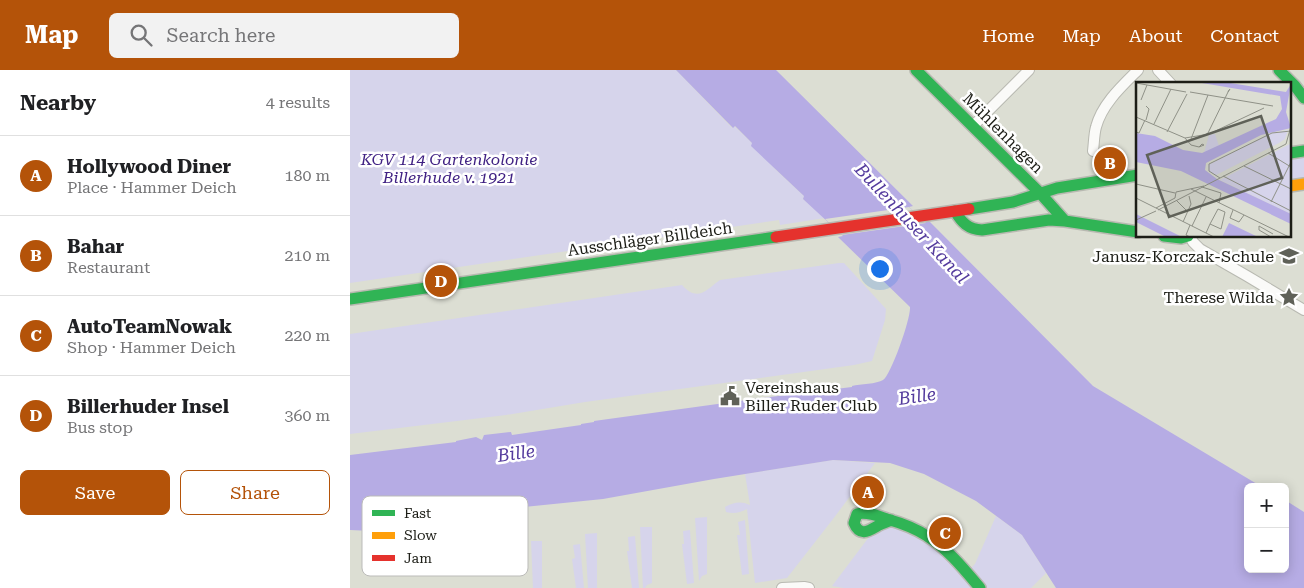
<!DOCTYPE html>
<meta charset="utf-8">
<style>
body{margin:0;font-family:"Roboto Serif",serif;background:#f2f2f2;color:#202124}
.controls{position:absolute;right:15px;bottom:15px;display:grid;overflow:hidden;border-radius:8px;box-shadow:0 2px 12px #0003}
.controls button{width:45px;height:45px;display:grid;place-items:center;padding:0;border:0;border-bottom:1px solid #e0e0e0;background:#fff;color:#202124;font:25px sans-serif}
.you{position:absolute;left:529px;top:198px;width:18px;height:18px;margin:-12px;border:4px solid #fff;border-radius:50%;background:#1a73e8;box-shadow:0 0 0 8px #1a73e833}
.badge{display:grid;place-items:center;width:32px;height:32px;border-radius:50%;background:#b45309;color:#fff;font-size:16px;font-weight:700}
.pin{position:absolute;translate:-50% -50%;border:2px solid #fff;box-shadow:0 1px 5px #0006}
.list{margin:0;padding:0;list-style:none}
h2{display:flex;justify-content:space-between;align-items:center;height:65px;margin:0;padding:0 20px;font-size:21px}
h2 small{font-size:16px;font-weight:400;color:#757577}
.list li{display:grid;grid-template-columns:32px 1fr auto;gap:15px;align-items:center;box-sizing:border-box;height:80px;padding:0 20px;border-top:1px solid #e0e0e0}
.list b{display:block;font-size:19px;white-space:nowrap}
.list p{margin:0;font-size:16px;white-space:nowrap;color:#757577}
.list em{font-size:16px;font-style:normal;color:#757577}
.actions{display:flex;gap:10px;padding:15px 20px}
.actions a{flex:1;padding:11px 0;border:1px solid #b45309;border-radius:8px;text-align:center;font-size:18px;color:#b45309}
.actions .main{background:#b45309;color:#fff}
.icon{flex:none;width:28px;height:28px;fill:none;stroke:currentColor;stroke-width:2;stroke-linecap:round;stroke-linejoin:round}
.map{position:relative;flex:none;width:954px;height:518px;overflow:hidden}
header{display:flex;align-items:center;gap:30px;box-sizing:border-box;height:70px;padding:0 25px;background:#b45309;color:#fff}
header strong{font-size:24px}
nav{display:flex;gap:28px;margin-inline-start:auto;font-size:18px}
.search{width:350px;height:45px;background:#f2f2f2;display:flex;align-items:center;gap:12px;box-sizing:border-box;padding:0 18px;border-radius:8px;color:#757577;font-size:19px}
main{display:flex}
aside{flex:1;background:#fff}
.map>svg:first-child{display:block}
</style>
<header>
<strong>Map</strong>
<div class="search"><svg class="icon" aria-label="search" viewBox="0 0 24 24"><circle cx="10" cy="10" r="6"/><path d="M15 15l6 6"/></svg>Search here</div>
<nav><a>Home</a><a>Map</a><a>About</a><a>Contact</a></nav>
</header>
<main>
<aside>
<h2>Nearby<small>4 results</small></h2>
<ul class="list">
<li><span class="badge">A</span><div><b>Hollywood Diner</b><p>Place · Hammer Deich</p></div><em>180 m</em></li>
<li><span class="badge">B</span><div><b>Bahar</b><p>Restaurant</p></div><em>210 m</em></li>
<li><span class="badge">C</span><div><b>AutoTeamNowak</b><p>Shop · Hammer Deich</p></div><em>220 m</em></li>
<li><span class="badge">D</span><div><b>Billerhuder Insel</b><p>Bus stop</p></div><em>360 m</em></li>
</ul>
<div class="actions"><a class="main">Save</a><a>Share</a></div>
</aside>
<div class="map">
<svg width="954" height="518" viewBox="0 0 954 518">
<rect width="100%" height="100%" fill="#dcded3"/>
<!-- green -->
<path fill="#d6d4eb" d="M0 0H326L382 58 384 56 402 73 426 100 454 126 453 129 475 148 430 155 429 150 0 213Z
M954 84V109L940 112V86Z
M489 193H494L536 239 535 250 522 291 504 295 235 332 156 345 0 364V264L332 215C348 233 357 219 370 210Z
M483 390 525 393 483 449 437 508 405 513 397 439C389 443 384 444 376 442L375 437C384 432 391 431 400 435L395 404Z
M646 446 672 465 696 503 681 518H633L619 500 625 494Z
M357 447V504L352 506 349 511 345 448Z
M395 450 399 504 392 505 387 465H390L388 452Z
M541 455 575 469 598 488 623 518H494L482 516 519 467Z
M290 457H302V513L297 515 295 518H293Z
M340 460 344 513 337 514 332 474H334L333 461Z
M247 463V518H238L235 464Z
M285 466 289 518H282L277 481H279L278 467Z
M181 471H192V518H183Z
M230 474 234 518H226L222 489 225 488 223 475Z"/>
<!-- water -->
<path fill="#b6ace4" d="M326 0H426L563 136 559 137 576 152H580L743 316 912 417H898V499H935V430L954 442V518H706L672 465 626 431 574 404 540 393 483 390 364 409 253 429 174 437 98 452 22 461 0 460V385L106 372V371L126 367 132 370 134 365 161 362 162 365 231 355V354L244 352V351L411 328 502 317V316C510 314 527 314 533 310 541 305 561 248 560 237L488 167 493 166 453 129 454 126 401 76 402 73 385 56 383 58Z"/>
<!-- pier -->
<path fill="#dcded3" d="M559 137 576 153 492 165 475 149Z"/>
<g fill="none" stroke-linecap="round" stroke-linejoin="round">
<defs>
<path id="street" d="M808 0 821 14
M623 56 679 0
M743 81C744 73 744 64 746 57 752 34 772 16 788 0
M840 166 843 172 850 179 897 206 954 240
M432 518 454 517 459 518"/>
<path id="fast" d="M566 0 690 123 715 151
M929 0 945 16 954 28
M940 83 954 81
M619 139 663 132 707 118 788 105
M605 141C612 153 618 159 632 160L699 150 715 151 788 162
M814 166 831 168 838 166
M0 229 426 167
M541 450C537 452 533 453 529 455 520 460 510 468 504 453L507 444C517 441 528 446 537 449 551 453 565 458 577 466 598 479 614 499 630 518"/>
<path id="slow" d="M940 116 954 114"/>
<path id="jam" d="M426 167 619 139"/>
</defs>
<!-- street casing -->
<use href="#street" stroke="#b8b9b1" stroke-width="12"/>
<!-- fast casing -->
<use href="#fast" stroke="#b8b9b1" stroke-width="14"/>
<!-- slow casing -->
<use href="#slow" stroke="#b8b9b1" stroke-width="14"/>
<!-- jam casing -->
<use href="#jam" stroke="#b8b9b1" stroke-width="14"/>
<!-- street -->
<use href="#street" stroke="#fafaf8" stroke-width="10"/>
<!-- fast -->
<use href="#fast" stroke="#30b455" stroke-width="11"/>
<!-- slow -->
<use href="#slow" stroke="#ff9f0a" stroke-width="11"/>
<!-- jam -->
<use href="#jam" stroke="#e5322d" stroke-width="11"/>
</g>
<!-- icons -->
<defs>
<symbol id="school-bare" viewBox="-9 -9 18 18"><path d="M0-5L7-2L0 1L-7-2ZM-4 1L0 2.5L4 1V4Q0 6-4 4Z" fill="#5f6158" stroke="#fff" stroke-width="2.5" paint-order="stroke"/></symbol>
<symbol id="sight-bare" viewBox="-9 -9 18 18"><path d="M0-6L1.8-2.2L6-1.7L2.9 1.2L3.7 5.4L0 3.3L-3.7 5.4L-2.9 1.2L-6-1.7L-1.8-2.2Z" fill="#5f6158" stroke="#fff" stroke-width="2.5" paint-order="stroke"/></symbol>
<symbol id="civic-bare" viewBox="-9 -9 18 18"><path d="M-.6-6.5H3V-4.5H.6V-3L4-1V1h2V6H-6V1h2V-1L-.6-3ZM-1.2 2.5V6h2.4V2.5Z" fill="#5f6158" stroke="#fff" stroke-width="2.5" paint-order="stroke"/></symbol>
</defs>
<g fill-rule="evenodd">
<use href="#school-bare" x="925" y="172" width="28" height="28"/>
<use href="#sight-bare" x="925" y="213" width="28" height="28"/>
<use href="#civic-bare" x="366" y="312" width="28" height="28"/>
</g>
<g text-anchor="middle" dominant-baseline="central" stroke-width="5" stroke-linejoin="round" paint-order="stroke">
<!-- street labels -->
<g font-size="16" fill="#1c1d16" stroke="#fff">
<text transform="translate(653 63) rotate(45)">Mühlenhagen</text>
<text transform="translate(300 169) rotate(-8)">Ausschläger Billdeich</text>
</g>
<!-- park labels -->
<g font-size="16" font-style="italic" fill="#402183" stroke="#fff">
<text x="99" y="89">KGV 114 Gartenkolonie<tspan x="99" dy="18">Billerhude v. 1921</tspan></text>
</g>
<!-- poi labels -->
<g font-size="16" fill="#1c1d16" stroke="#fff" text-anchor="end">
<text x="924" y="186">Janusz-Korczak-Schule</text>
<text x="924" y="227">Therese Wilda</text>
<text x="395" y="317" text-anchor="start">Vereinshaus<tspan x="395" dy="18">Biller Ruder Club</tspan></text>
</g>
<!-- water labels -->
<g font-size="18" font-style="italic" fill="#543b9d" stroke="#fff">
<text transform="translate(562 153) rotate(47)">Bullenhuser Kanal</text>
<text transform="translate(567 326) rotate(-8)">Bille</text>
<text transform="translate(166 383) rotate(-8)">Bille</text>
</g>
</g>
<!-- overview -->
<g transform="translate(786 12)">
<rect width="155" height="155" fill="#dcded3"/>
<path d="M152 48 149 57 143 61 80 93 73 90 72 83 135 51ZM79 52 83 64 68 71 73 53ZM155 55V132L84 98 154 62Z" fill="#d6d4eb"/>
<path d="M60 0H88L150 10 155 2 150 30 155 46 125 53 70 81 69 88 81 97 155 132V142L45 89 0 80V51L19 54 47 68 66 71 140 37 146 27 144 14ZM0 132 46 155H30L0 140ZM93 141 122 155H86Z" fill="#b6ace4"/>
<path fill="none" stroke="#8f9187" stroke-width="1" d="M0 1 50 10M54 10 137 24M5 18 11 3M10 24 13 27 10 38M0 35 49 56 55 63 63 65 68 63 66 62 63 65M18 42 35 7M0 50 3 51 9 38M31 50 51 12M69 53 72 51 93 8 94 7 92 10M49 56 73 52 128 26M55 57 72 13M132 71 155 85M108 84 155 107M87 94 155 129M84 96 73 89V82L136 51 155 49M0 102 39 111M66 105 85 111 83 121M55 107 153 155M0 116 78 155M40 118 52 130M135 120 155 80M20 126 39 116 40 110 68 104M22 128 150 62 155 44M97 128 94 136 103 140 108 133M0 138 20 129M47 140 55 122 53 114M56 144 70 115M70 151 74 142 82 127 89 130 85 147 74 142M54 155 50 153 54 143M135 155 123 148V144L137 152"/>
<path fill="#5f6158" fill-opacity="0.15" stroke="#5f6158" stroke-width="2.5" d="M125 34 146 96 33 135 11 73Z"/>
<rect width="155" height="155" fill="none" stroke="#1c1d16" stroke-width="2.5"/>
</g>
<!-- legend -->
<rect x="12" y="426" width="166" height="80" rx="8" fill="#fff" stroke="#bbbbb9" stroke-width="1"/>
<rect x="22" y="440" width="23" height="6" fill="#30b455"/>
<rect x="22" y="462" width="23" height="7" fill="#ff9f0a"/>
<rect x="22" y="485" width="23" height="6" fill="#e5322d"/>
<g font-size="14" fill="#1c1d16">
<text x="54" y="448">Fast</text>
<text x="54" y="470">Slow</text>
<text x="54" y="493">Jam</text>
</g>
</svg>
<div class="controls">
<button>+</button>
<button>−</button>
</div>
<div class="you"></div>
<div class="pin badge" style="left:518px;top:422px">A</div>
<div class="pin badge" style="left:760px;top:93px">B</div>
<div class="pin badge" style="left:595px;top:463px">C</div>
<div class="pin badge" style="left:91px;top:211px">D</div>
</div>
</main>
